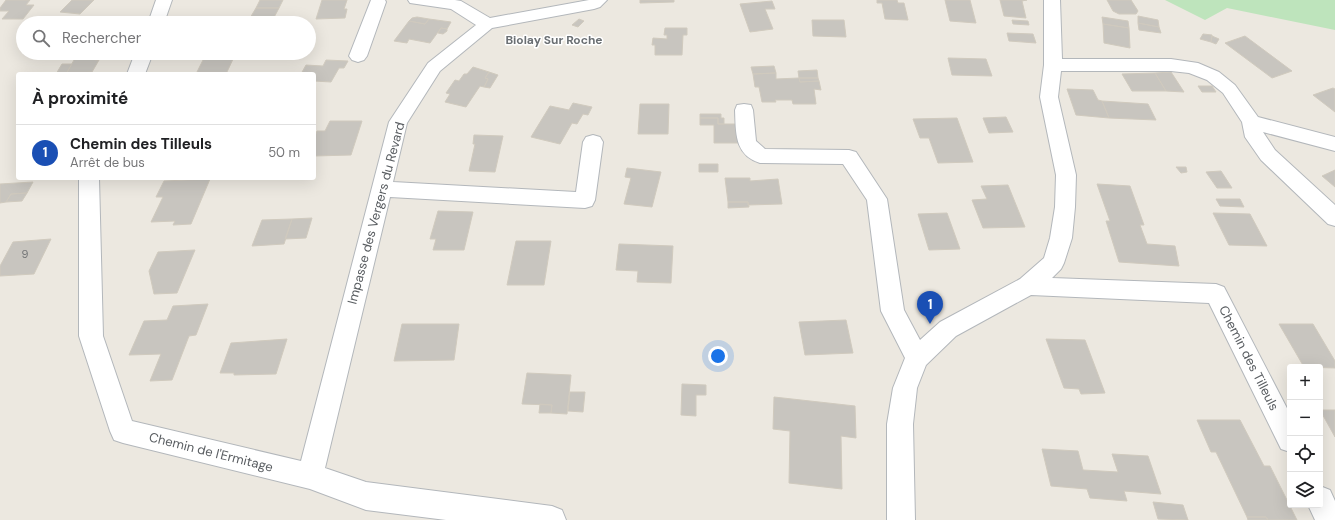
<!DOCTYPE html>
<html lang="fr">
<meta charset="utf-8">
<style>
body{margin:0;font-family:"DM Sans",sans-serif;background:#f6f6f6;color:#202124}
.controls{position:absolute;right:12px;bottom:12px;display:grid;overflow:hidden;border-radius:4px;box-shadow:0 4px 16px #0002}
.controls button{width:36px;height:36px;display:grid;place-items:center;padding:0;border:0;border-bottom:1px solid #e0e0e0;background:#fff;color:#202124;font:20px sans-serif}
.you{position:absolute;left:718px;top:356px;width:14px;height:14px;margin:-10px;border:3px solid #fff;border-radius:50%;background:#1a73e8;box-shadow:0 0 0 6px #1a73e833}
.badge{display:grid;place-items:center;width:26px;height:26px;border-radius:50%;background:#e72e2b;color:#fff;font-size:13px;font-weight:700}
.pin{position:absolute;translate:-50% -33px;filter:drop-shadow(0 1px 2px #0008)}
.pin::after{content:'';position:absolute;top:21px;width:14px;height:12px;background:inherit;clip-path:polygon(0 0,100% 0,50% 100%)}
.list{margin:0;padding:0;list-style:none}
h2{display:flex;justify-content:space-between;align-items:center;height:52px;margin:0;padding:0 16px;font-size:17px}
h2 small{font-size:13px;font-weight:400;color:#757577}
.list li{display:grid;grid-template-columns:26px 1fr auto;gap:12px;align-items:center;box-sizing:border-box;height:56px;padding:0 16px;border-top:1px solid #e0e0e0}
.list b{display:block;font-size:15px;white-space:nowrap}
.list p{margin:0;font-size:13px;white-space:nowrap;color:#757577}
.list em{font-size:13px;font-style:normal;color:#757577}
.icon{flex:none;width:22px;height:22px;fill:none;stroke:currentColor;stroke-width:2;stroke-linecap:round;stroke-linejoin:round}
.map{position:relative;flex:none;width:1335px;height:520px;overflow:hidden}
.search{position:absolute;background:#fff;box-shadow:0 4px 16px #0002;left:16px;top:16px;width:300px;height:44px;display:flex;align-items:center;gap:10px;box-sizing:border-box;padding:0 14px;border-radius:22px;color:#757577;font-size:15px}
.panel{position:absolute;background:#fff;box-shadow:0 4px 16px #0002;left:16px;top:72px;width:300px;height:108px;border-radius:4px}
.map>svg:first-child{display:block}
</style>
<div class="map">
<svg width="1335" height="520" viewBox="0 0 1335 520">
<rect width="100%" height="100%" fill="#ece8e0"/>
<!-- green -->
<path fill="#bee4bc" d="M1165 0H1335V30L1227 8 1205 20Z"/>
<!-- building -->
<path fill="#c8c5bf" stroke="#d0cabe" d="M6 0H30L26 5H34L23 19H2L9 11H0V8Z
M72 0H94L80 14 60 12Z
M260 0H283L279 8H256Z
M322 0H347L344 9H347L345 18 316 19Z
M640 0H674V2L640 3Z
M877 0H897L898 3H904L908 20 885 19 882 3H877Z
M945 0H970L976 23 950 21Z
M1000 0H1027L1022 1 1026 18 1004 16Z
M1107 0H1131L1138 11 1136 14H1119L1113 11Z
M772 1 775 9H765L773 29 750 32 740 4Z
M256 8H279L271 23H247Z
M1138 16 1158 20 1159 27 1138 23Z
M417 17 429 19 425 24 409 21 412 18Z
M1102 17 1128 21 1129 28 1103 24Z
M429 19 451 22 447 29 441 28 430 43 409 39 407 43 394 41 409 21 425 24Z
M579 19 584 21 578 27 572 25Z
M812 20H844L846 37 813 36Z
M1012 20 1028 21 1029 25 1013 24Z
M1138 23 1159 27 1161 33 1139 30Z
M1103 24 1129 28 1130 48 1104 43Z
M441 28 447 29V31L443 34 438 33Z
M665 28H687V35H683L682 55H655V45H652L653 38 667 39V35H664Z
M1007 33 1033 34 1036 43 1009 41Z
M1203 34 1212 35 1211 42 1200 39Z
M1212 36 1219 39 1216 44 1211 42Z
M1245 36 1292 71 1272 78 1225 43Z
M78 53H99L95 60H99L92 72 66 74Z
M234 57 226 74H196L204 58Z
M948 58 986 59 992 76 952 75Z
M326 60 348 61 344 68H339L331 82 314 81V74H301L306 65 323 66Z
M62 64H72L66 74 76 73 75 74H56Z
M774 66 776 73 753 74 751 67Z
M473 67 489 72 485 78 488 79 484 87 480 86 466 107 445 102 450 94 446 93 455 80 459 81 464 74H467Z
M817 70 818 78H799L798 71Z
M489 72 498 75 490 88 484 87 488 79 485 78Z
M1171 72 1184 92 1166 91 1155 73Z
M776 73V79L799 78 800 82 819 81 821 90 814 89 816 104H793L792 100H775L776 102H762L759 87H755L753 74Z
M1155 73 1166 91H1132L1122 74Z
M799 78H818L819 81 800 82Z
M1198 86H1212L1216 92H1202Z
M1333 88 1335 89V112L1313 95Z
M1067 89 1093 90 1098 100 1102 101 1109 118 1076 115Z
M1102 101 1148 104 1156 120 1109 118Z
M573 103 592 107 588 115 583 114 577 124 572 123 560 144 531 137 550 106 569 110Z
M640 104H669L668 134H638Z
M700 114H721V118H724V124H718V118H700Z
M1006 117 1013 132 989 133 983 118Z
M700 118H718V124H739L741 143H714V125H700Z
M957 118 973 162 938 163 929 138H920L913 119Z
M330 121H362L351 155 314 156V139L317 131H325Z
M474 135 503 136 495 172 469 171 475 144H473Z
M699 164H718V172H699Z
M1176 167H1186L1187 172 1181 173Z
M627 168 661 172 652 207 624 204 631 178 625 177Z
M1335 170V187L1322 176Z
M1221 171 1232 188H1217L1206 172Z
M725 178H750V181L778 179 782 204 748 205V202H728Z
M210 179 191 224 173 225 175 221 151 222 163 197H156L164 181Z
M33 182 27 193 11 194 6 202 0 203V184Z
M1097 184 1130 186 1144 225H1140L1147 244 1175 246 1179 266 1119 262 1106 221H1110Z
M1008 185 1025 227 983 228 972 200 987 199 981 186Z
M27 193 22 201 6 202 11 194Z
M1216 199H1240L1244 207 1220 206Z
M728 202H748L749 207 728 208Z
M438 211 473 212 464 250H433L436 239H430Z
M947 213 960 249 929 250 918 214Z
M1213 213 1250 214 1267 246 1229 245Z
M312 218 306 238 285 239 292 219Z
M292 219 284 244 252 246 262 220Z
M51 239 34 274 0 276V266L13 242Z
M516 241H551L544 285H507Z
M619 244 673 246 671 283 637 282 638 271 616 270Z
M195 250 177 293 154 294 149 271 158 252Z
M208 304 196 335 189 336 172 380 150 381 161 354 129 355 144 321 167 320 173 306Z
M846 320 853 353 805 355 799 322Z
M402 324H459L454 360 394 361Z
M1279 324H1313L1335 361V368L1304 367Z
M287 339 276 374 234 375V373H220L231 343Z
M1046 339 1085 340 1105 393 1081 394 1079 389 1064 388Z
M527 373 571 375 567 414 551 413 552 405 522 404Z
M682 384 706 385V395H696V416L681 415Z
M570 392H585L583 412 568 411Z
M774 397 855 406 856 438 841 436 842 489 789 483 790 431 773 429Z
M540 404 552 405 551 413H539Z
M1320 410H1335V437Z
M1197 420H1240L1264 466H1270L1297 520H1268L1266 517H1247L1216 452H1211Z
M1042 449 1078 451 1083 470 1118 472 1112 454 1148 456 1161 494 1124 491 1127 501 1090 498 1087 489 1051 486Z
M1153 502 1183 505 1188 520 1158 519Z
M1247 517H1266L1268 520H1248Z"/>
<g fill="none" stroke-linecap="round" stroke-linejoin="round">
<defs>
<path id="minor" d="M156 0H172L164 23H148Z
M371 0H385L386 2 367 56 364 60 358 62 352 60 349 56Z
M408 0H455L461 1 490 18 589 0H607L600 7 594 9 492 28 440 71 407 123 393 182 576 192 583 142 586 137 593 135 600 137 603 142 595 200 592 206 585 208 390 197 325 468 366 482 552 506 562 510 566 520H446L366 510 310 489 123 443 114 440 110 431 79 336V178H99L103 336 132 421 301 461 389 122 428 63 476 25 451 9 410 3Z
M1044 0H1060L1062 59H1171L1198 63 1219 72 1235 85 1258 117 1335 137V151L1263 132 1275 150 1335 205V226L1328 224 1261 160 1245 137 1242 122 1223 93 1207 80 1189 73 1171 71H1061L1058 97 1076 175 1075 207 1072 238 1064 263 1061 269 1052 278 1216 284 1224 287 1290 414V452L1281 449 1209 303 1031 295 956 336 926 365 917 388 913 424 915 520H887V424L893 388 905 358 881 311 867 200 843 164 760 163C734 155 736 132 735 110L737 105 744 104 751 105 753 110 756 141 765 149 849 150 856 152 887 199 904 310 920 340 940 322 1020 279 1044 258 1050 238 1055 207 1056 175 1040 97 1044 65Z
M135 53H153L145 74H127Z
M1320 486 1330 490 1335 501V520H1315L1308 505H1320Z"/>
</defs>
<!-- minor casing -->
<use href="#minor" stroke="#b3b7bb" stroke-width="2"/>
<!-- minor -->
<use href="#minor" fill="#fff" fill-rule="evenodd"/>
</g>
<g text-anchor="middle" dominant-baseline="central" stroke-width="3" stroke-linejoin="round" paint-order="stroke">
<!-- number labels -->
<g font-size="11" fill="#757778">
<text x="25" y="254">9</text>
</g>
<!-- far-neighbourhood labels -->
<g font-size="12" font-weight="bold" fill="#6a6f73" stroke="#fff">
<text x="554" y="40">Biolay Sur Roche</text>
</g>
<!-- street labels -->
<g font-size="13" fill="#595d61" stroke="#fff">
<text transform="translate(376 213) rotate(-75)">Impasse des Vergers du Revard</text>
<text transform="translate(1249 358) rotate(63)">Chemin des Tilleuls</text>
<text transform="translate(211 452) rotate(14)">Chemin de l'Ermitage</text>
</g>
</g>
</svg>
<div class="controls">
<button>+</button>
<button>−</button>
<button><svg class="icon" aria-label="locate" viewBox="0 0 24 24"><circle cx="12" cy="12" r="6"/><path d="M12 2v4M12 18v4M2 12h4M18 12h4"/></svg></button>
<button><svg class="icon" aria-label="layers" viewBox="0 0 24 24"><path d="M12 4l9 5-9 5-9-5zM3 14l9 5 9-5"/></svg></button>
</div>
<div class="you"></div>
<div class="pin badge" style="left:930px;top:324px;background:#1a4fb4">1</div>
<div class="search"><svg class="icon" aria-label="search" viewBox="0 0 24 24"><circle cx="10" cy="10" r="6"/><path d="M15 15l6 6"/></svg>Rechercher</div>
<section class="panel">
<h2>À proximité<small></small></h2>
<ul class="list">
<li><span class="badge" style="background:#1a4fb4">1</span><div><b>Chemin des Tilleuls</b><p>Arrêt de bus</p></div><em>50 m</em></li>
</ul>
</section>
</div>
